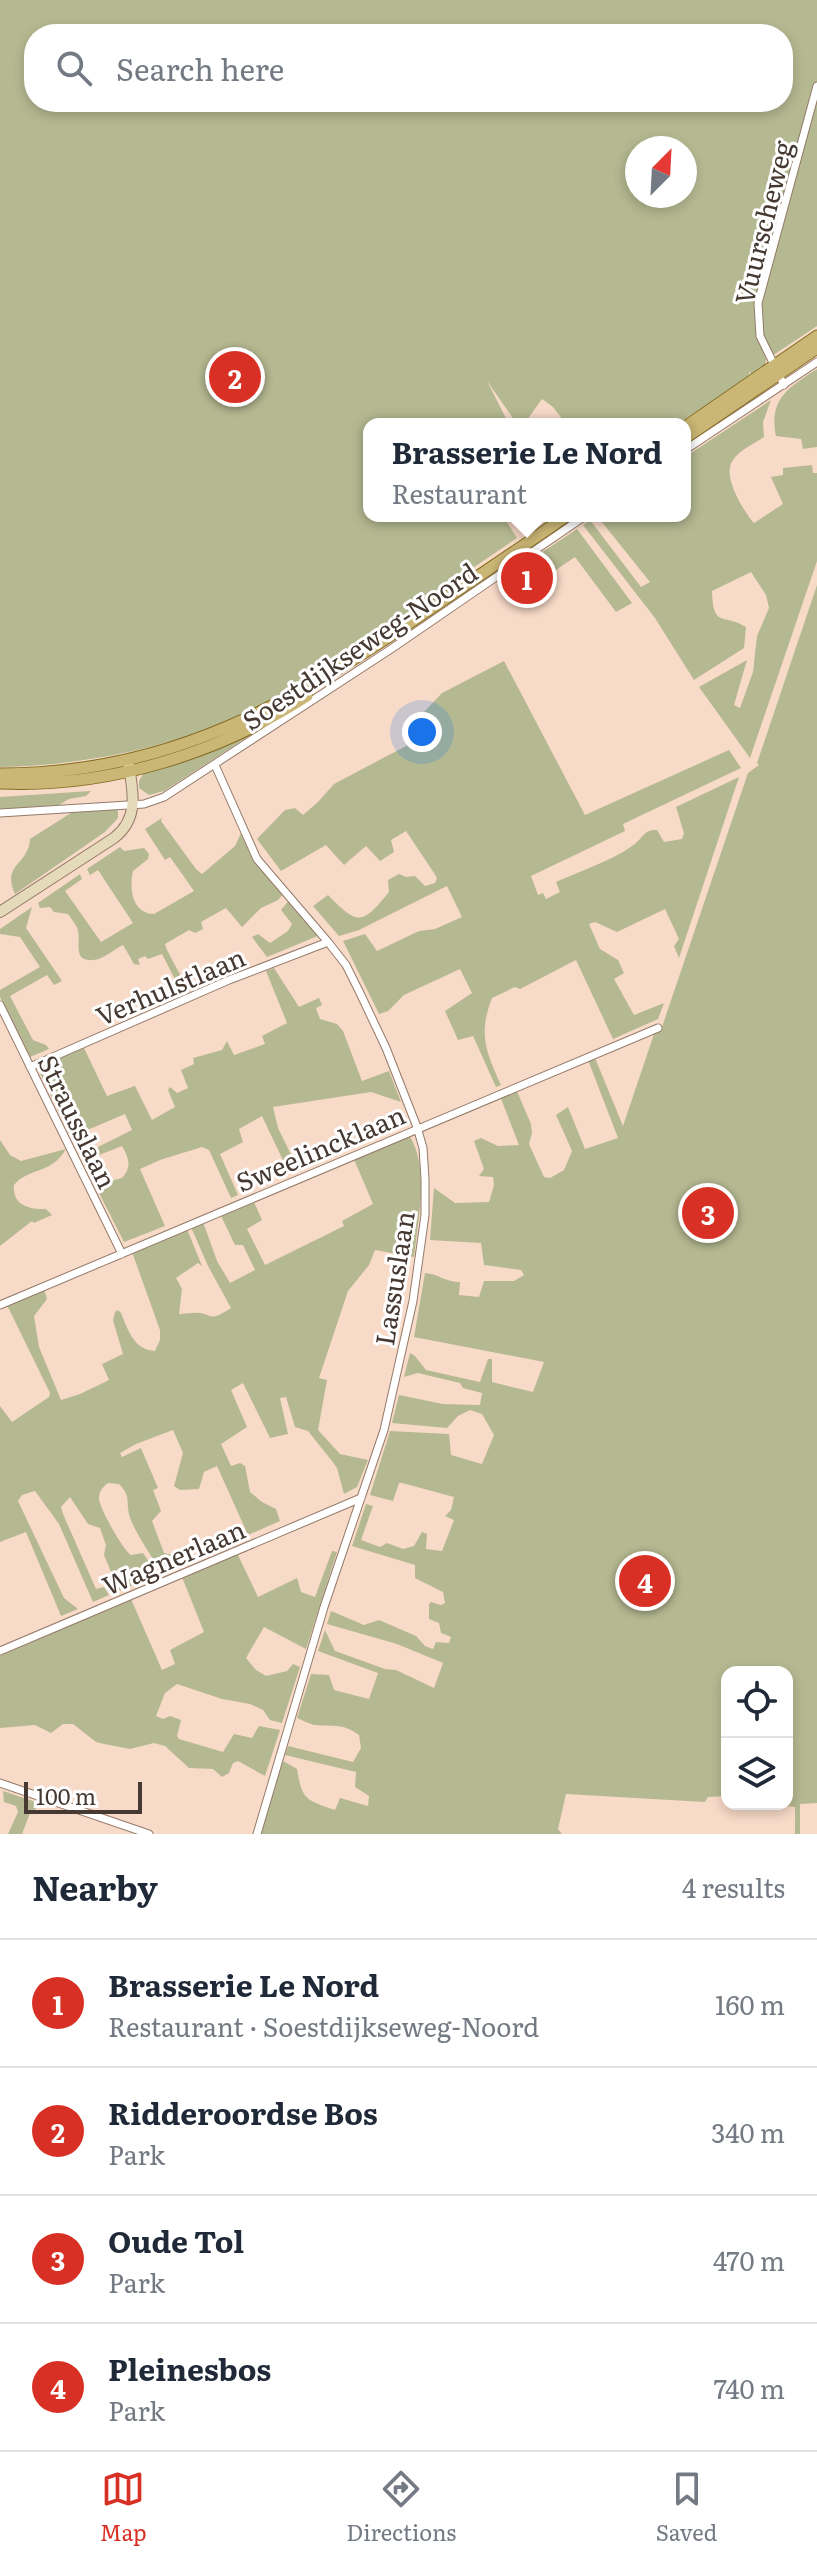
<!DOCTYPE html>
<meta charset="utf-8">
<style>
body{margin:0;font-family:Literata,serif;background:#f2f2f3;color:#1f2937}
.controls{position:absolute;right:24px;bottom:24px;display:grid;overflow:hidden;border-radius:16px;box-shadow:0 4px 12px #0003}
.controls button{width:72px;height:72px;display:grid;place-items:center;padding:0;border:0;border-bottom:2px solid #e0e1e3;background:#fff;color:#1f2937;font:40px sans-serif}
.compass{position:absolute;left:625px;top:136px;width:72px;height:72px;border-radius:50%;background:#fff;box-shadow:0 4px 12px #0003;rotate:24deg}
.scale{position:absolute;left:24px;bottom:20px;width:118px;box-sizing:border-box;padding-left:8px;border:4px solid #453932;border-top:0;font-size:22px;line-height:28px;white-space:nowrap;color:#453932;-webkit-text-stroke:6px #fff;paint-order:stroke}
.you{position:absolute;left:422px;top:732px;width:28px;height:28px;margin:-20px;border:6px solid #fff;border-radius:50%;background:#1a73e8;box-shadow:0 0 0 12px #1a73e833}
.badge{display:grid;place-items:center;width:52px;height:52px;border-radius:50%;background:#d93025;color:#fff;font-size:26px;font-weight:700}
.pin{position:absolute;translate:-50% -50%;border:4px solid #fff;box-shadow:0 2px 8px #0006}
.popup{position:absolute;left:363px;top:418px;width:328px;height:104px;box-sizing:border-box;display:grid;place-content:center;border-radius:16px;background:#fff;filter:drop-shadow(0 2px 6px #0005);font-size:26px;white-space:nowrap;color:#747a83}
.popup b{font-size:30px;color:#1f2937}
.popup::after{content:'';position:absolute;left:50%;top:100%;margin-left:-16px;border:16px solid transparent;border-top-color:#fff}
.list{margin:0;padding:0;list-style:none}
h2{display:flex;justify-content:space-between;align-items:center;height:104px;margin:0;padding:0 32px;font-size:34px}
h2 small{font-size:26px;font-weight:400;color:#747a83}
.list li{display:grid;grid-template-columns:52px 1fr auto;gap:24px;align-items:center;box-sizing:border-box;height:128px;padding:0 32px;border-top:2px solid #e0e1e3}
.list b{display:block;font-size:30px;white-space:nowrap}
.list p{margin:0;font-size:26px;white-space:nowrap;color:#747a83}
.list em{font-size:26px;font-style:normal;color:#747a83}
.icon{flex:none;width:44px;height:44px;fill:none;stroke:currentColor;stroke-width:2;stroke-linecap:round;stroke-linejoin:round}
.map{position:relative;flex:none;width:817px;height:1834px;overflow:hidden}
.search{position:absolute;background:#fff;box-shadow:0 4px 12px #0003;left:24px;right:24px;top:24px;height:88px;display:flex;align-items:center;gap:20px;box-sizing:border-box;padding:0 28px;border-radius:32px;color:#747a83;font-size:30px}
.sheet{height:616px;background:#fff}
nav{display:flex;justify-content:space-around;align-items:center;box-sizing:border-box;height:112px;border-top:2px solid #e0e1e3;background:#fff;font-size:22px;color:#747a83}
nav a{display:grid;justify-items:center;gap:4px}
nav .on{color:#d93025}
.map>svg:first-child{display:block}
</style>
<div class="map">
<svg width="817" height="1834" viewBox="0 0 817 1834">
<rect width="100%" height="100%" fill="#f8dac8"/>
<!-- green -->
<path fill="#b5b991" fill-rule="evenodd" d="M0 0H817V326L766 360 765 365 753 377 749 371 750 377 677 424H566L553 407 542 399 524 424H517L487 381 509 424H369V516H503L517 538C470 570 423 602 376 634 348 653 320 674 290 691 201 741 102 765 0 767ZM34 34H783V102H34ZM637 148H685V196H637Z
M817 369V447L803 449 801 439 776 436C768 398 790 387 817 369Z
M771 400 763 422 764 437C754 444 739 450 733 460 721 475 744 512 754 523L783 504 771 477 783 475V468L812 465 813 473H817V561L750 758 699 687 747 660 734 705 740 708 753 672 757 636 769 608 766 595 751 572 712 591C713 629 724 613 746 627L744 648 694 680 655 618 583 525 590 520 641 587 650 582 597 516H685V457Z
M577 529 632 603 616 612 575 557 553 572 541 553Z
M817 585V1803L800 1804V1834H795V1807L765 1804H787V1672H727V1796L708 1797 705 1802 566 1794 558 1829 562 1834H260L283 1761 297 1769C302 1800 306 1800 335 1810L340 1798 368 1806 369 1796 355 1787 356 1772 285 1755 288 1746 353 1762 361 1748 359 1735C343 1723 334 1727 315 1725 309 1724 302 1720 297 1718L311 1674 329 1675 334 1690 369 1699 378 1673 318 1651 325 1630 335 1651 385 1669 396 1670 434 1688 443 1663 397 1644 327 1624 331 1611 364 1625 379 1620 416 1636 425 1646 433 1649 436 1642 449 1643 451 1637 441 1633 439 1623 429 1619V1604L431 1602 441 1605 445 1603 443 1592 415 1578V1565L352 1546 366 1504 373 1506 361 1540 380 1547 387 1543 403 1549 414 1546 422 1532 427 1534 426 1549 442 1551 454 1520 445 1516 451 1510 454 1497 402 1483H399L393 1501 370 1495 390 1431 449 1434 451 1455 482 1464 494 1435 482 1414 470 1410 458 1416 447 1428 392 1423 399 1395 443 1404 480 1405 482 1393 463 1388 460 1383 418 1373 404 1377 410 1353 415 1356 426 1370 480 1382 488 1359H492V1382L533 1392 544 1362 414 1337 425 1273C439 1274 445 1282 460 1282L459 1295 479 1297 484 1281H514L524 1275 521 1270 484 1265 481 1243 430 1240 434 1188 455 1203 489 1202 494 1185 493 1177 479 1176 484 1169 474 1141 481 1138 498 1146 519 1145 500 1096 516 1089 531 1124 532 1133 529 1144 544 1177 550 1178 564 1170 572 1151 556 1115 568 1107 585 1149 618 1138 588 1060 595 1058 623 1126 654 1034 661 1030 748 773 759 765 757 763Z
M504 661 585 815 729 750 741 768 623 824 625 831 531 876 538 895 543 893 546 899 560 892 556 882C578 872 613 860 632 846 643 839 643 829 657 830L664 842 682 839 684 833 676 807 739 777 679 958 674 946 679 939 665 909 617 932 595 922 589 924 600 949 618 960 624 973 614 979 634 1015 664 1003 658 1019 613 1039 576 960 520 989 515 987 492 998C478 1034 486 1052 501 1085L496 1087 473 1036 458 1040 445 1011 472 993 460 969 404 995 388 1011 379 1014 343 941 365 934 377 951 419 931 435 929 462 917 447 886 359 930 339 936 313 906 328 895C357 924 361 927 389 892L388 880 399 874 406 877 415 876 425 886 435 883 437 878 434 873 406 831 391 840 394 852 380 861 366 846 344 865 326 845 281 871 257 839 285 810 295 808 303 815 318 802 334 784 406 746 421 715 442 693Z
M282 715 164 791 149 795 139 788V781L145 771Z
M91 791 86 796 69 799 59 805 0 809V797Z
M114 808 118 811V818L105 832 15 894C1 864 29 865 30 839L74 811Z
M162 818 161 821 196 869 202 874 235 846 242 831 248 844 285 892 278 900 261 908 242 927 226 908 201 922 203 929 195 933 189 930 165 944 167 950 188 990 182 993 162 954 148 959 145 956 138 959 140 965 134 964 123 945C114 949 103 960 93 960 72 962 81 942 78 931 77 925 71 919 68 914L54 912 50 907 40 908 38 903 80 874 82 879 65 891 101 942 133 923 98 870 90 875 87 869 120 847 124 851 144 848 149 854 148 859 133 871C129 889 132 913 154 914L194 891 170 857 165 860 145 829Z
M291 898 320 935 267 957 252 937 258 934 270 943 288 931 292 924 281 910Z
M32 907 26 928 62 981 54 985 47 975 10 996 33 1040 46 1045 49 1049 30 1057 0 997V990L40 967 20 937 0 934V929Z
M274 968 299 1007 319 998 322 1005 316 1008 320 1019 337 1024 343 1031 362 1081 389 1071 401 1102 371 1092 273 1107 278 1128 298 1169 289 1173 262 1116 239 1129 243 1142 220 1154 238 1195 231 1198 209 1150 202 1147 160 1160 140 1169 165 1226 124 1242 95 1185 122 1178C132 1167 129 1158 122 1146L99 1155 96 1148 132 1130 125 1114 71 1137 37 1067 84 1048 107 1096 135 1086 152 1120 175 1107 168 1090 170 1087 177 1093 188 1088 181 1070 194 1064 193 1058 222 1050 227 1041 234 1055 265 1044 262 1036 287 1023 266 971Z
M409 1135C430 1168 418 1219 414 1257L375 1250 369 1265 348 1291 319 1378 327 1380 318 1430 340 1454 368 1460 357 1487 344 1494 337 1468 332 1461 308 1431 295 1427 286 1397 280 1398 288 1434 270 1438 243 1383 231 1390 247 1427 221 1444 231 1466 240 1463 245 1466 250 1492 262 1502 276 1509 280 1521 248 1535 217 1466 204 1472 199 1489 180 1490 174 1486 183 1453 173 1430 136 1444 120 1453 122 1457 141 1448 158 1488 153 1490 161 1511 152 1521 164 1553 177 1556 184 1562 162 1572C154 1561 131 1526 129 1514 126 1499 131 1497 119 1484L108 1483C102 1488 99 1491 99 1499 100 1509 123 1550 131 1555L143 1553 158 1575 119 1591 104 1555 106 1545 100 1528 88 1524 70 1497 61 1507 63 1514 96 1589 104 1587 109 1595 93 1602 59 1524 35 1491 22 1495 18 1501 64 1598 78 1609 61 1616 26 1532 0 1542V1406L12 1422 49 1397 50 1393 7 1305 44 1289 47 1299 34 1316 39 1347 61 1400 80 1394 109 1380 102 1364 123 1354 113 1320 115 1312 118 1310 121 1313C128 1330 134 1350 155 1351L160 1340V1330L132 1252 187 1229 202 1266 198 1263 176 1278 182 1289 179 1314C183 1314 188 1313 192 1313 213 1311 206 1325 231 1308L208 1266 191 1227 203 1222 217 1261 230 1283 255 1270 243 1245H235L220 1214 253 1200 262 1220 247 1229 265 1265 344 1226 342 1221 373 1204 353 1157Z
M0 1140 10 1155 21 1161 66 1149C51 1175 29 1167 14 1185 12 1205 29 1210 46 1209L52 1215 34 1223 32 1221 0 1246Z
M332 1551 337 1552 306 1649 264 1627 246 1658 256 1670 266 1676 287 1671 293 1664 300 1667 282 1723 270 1720 263 1710 250 1704 222 1699 177 1684 165 1693 156 1716 163 1719 170 1716 181 1720 177 1736 179 1739 223 1752 234 1734 252 1738 259 1726 280 1730 265 1776 238 1761 233 1763 229 1773 222 1777 213 1769 189 1768 165 1746 154 1743 130 1749 104 1744 96 1742 73 1724H63L51 1733 35 1725 0 1728V1656L131 1599 162 1670 175 1664 170 1650 204 1632 182 1577 237 1553 258 1597 297 1578 301 1592 315 1597Z
M3 1791 42 1804 30 1813 22 1834H8L18 1812 16 1806 4 1802Z"/>
<g fill="none" stroke-linecap="round" stroke-linejoin="round">
<defs>
<path id="minor" d="M784 385 760 336 758 303 817 86
M685 450 817 362
M215 765 257 859 328 942 346 965 359 991 386 1048 417 1127 423 1148 425 1179V1215L413 1301 384 1430 324 1607 257 1834
M0 813 144 804 164 797 391 649 585 516
M0 1005 122 1254
M30 1067 229 980 328 942
M0 1305 658 1028
M0 1651 361 1498
M0 1783 149 1834"/>
<path id="secondary" d="M0 912 114 838C140 818 133 790 128 762"/>
<path id="primary" d="M685 427 817 336
M685 438 817 348
M0 774C172 774 292 703 430 609 475 578 521 548 566 516
M0 783C107 788 218 754 307 696"/>
</defs>
<!-- minor casing -->
<use href="#minor" stroke="#947a69" stroke-width="9"/>
<!-- secondary casing -->
<use href="#secondary" stroke="#947a69" stroke-width="12"/>
<!-- primary casing -->
<use href="#primary" stroke="#856c22" stroke-width="13"/>
<!-- minor -->
<use href="#minor" stroke="#fff" stroke-width="7"/>
<!-- secondary -->
<use href="#secondary" stroke="#e5dbba" stroke-width="10"/>
<!-- primary -->
<use href="#primary" stroke="#cbb775" stroke-width="11"/>
</g>
<g text-anchor="middle" dominant-baseline="central" stroke-width="6" stroke-linejoin="round" paint-order="stroke">
<!-- street labels -->
<g font-size="26" fill="#453932" stroke="#fff">
<text transform="translate(762 222) rotate(-76)">Vuurscheweg</text>
<text transform="translate(359 645) rotate(-34)">Soestdijkseweg-Noord</text>
<text transform="translate(170 985) rotate(-23)">Verhulstlaan</text>
<text transform="translate(79 1121) rotate(64)">Strausslaan</text>
<text transform="translate(320 1147) rotate(-23)">Sweelincklaan</text>
<text transform="translate(393 1278) rotate(-81)">Lassuslaan</text>
<text transform="translate(173 1556) rotate(-23)">Wagnerlaan</text>
</g>
</g>
</svg>
<div class="controls">
<button><svg class="icon" aria-label="locate" viewBox="0 0 24 24"><circle cx="12" cy="12" r="6"/><path d="M12 2v4M12 18v4M2 12h4M18 12h4"/></svg></button>
<button><svg class="icon" aria-label="layers" viewBox="0 0 24 24"><path d="M12 4l9 5-9 5-9-5zM3 14l9 5 9-5"/></svg></button>
</div>
<svg class="compass" viewBox="-18 -18 36 36"><path d="M0-13l5 13h-10z" fill="#e53935"/><path d="M0 13l5-13h-10z" fill="#747a83"/></svg>
<div class="scale">100 m</div>
<div class="you"></div>
<div class="pin badge" style="left:527px;top:578px">1</div>
<div class="popup"><b>Brasserie Le Nord</b>Restaurant</div>
<div class="pin badge" style="left:235px;top:377px">2</div>
<div class="pin badge" style="left:708px;top:1213px">3</div>
<div class="pin badge" style="left:645px;top:1581px">4</div>
<div class="search"><svg class="icon" aria-label="search" viewBox="0 0 24 24"><circle cx="10" cy="10" r="6"/><path d="M15 15l6 6"/></svg>Search here</div>
</div>
<section class="sheet">
<h2>Nearby<small>4 results</small></h2>
<ul class="list">
<li><span class="badge">1</span><div><b>Brasserie Le Nord</b><p>Restaurant · Soestdijkseweg-Noord</p></div><em>160 m</em></li>
<li><span class="badge">2</span><div><b>Ridderoordse Bos</b><p>Park</p></div><em>340 m</em></li>
<li><span class="badge">3</span><div><b>Oude Tol</b><p>Park</p></div><em>470 m</em></li>
<li><span class="badge">4</span><div><b>Pleinesbos</b><p>Park</p></div><em>740 m</em></li>
</ul>
</section>
<nav>
<a class="on"><svg class="icon" aria-label="map" viewBox="0 0 24 24"><path d="M3 6l6-2 6 2 6-2v14l-6 2-6-2-6 2zM9 4v14M15 6v14"/></svg>Map</a>
<a><svg class="icon" aria-label="directions" viewBox="0 0 24 24"><path d="M12 3l9 9-9 9-9-9zM9 14v-3h6M13 9l2 2-2 2"/></svg>Directions</a>
<a><svg class="icon" aria-label="saved" viewBox="0 0 24 24"><path d="M7 4h10v16l-5-4-5 4z"/></svg>Saved</a>
</nav>
